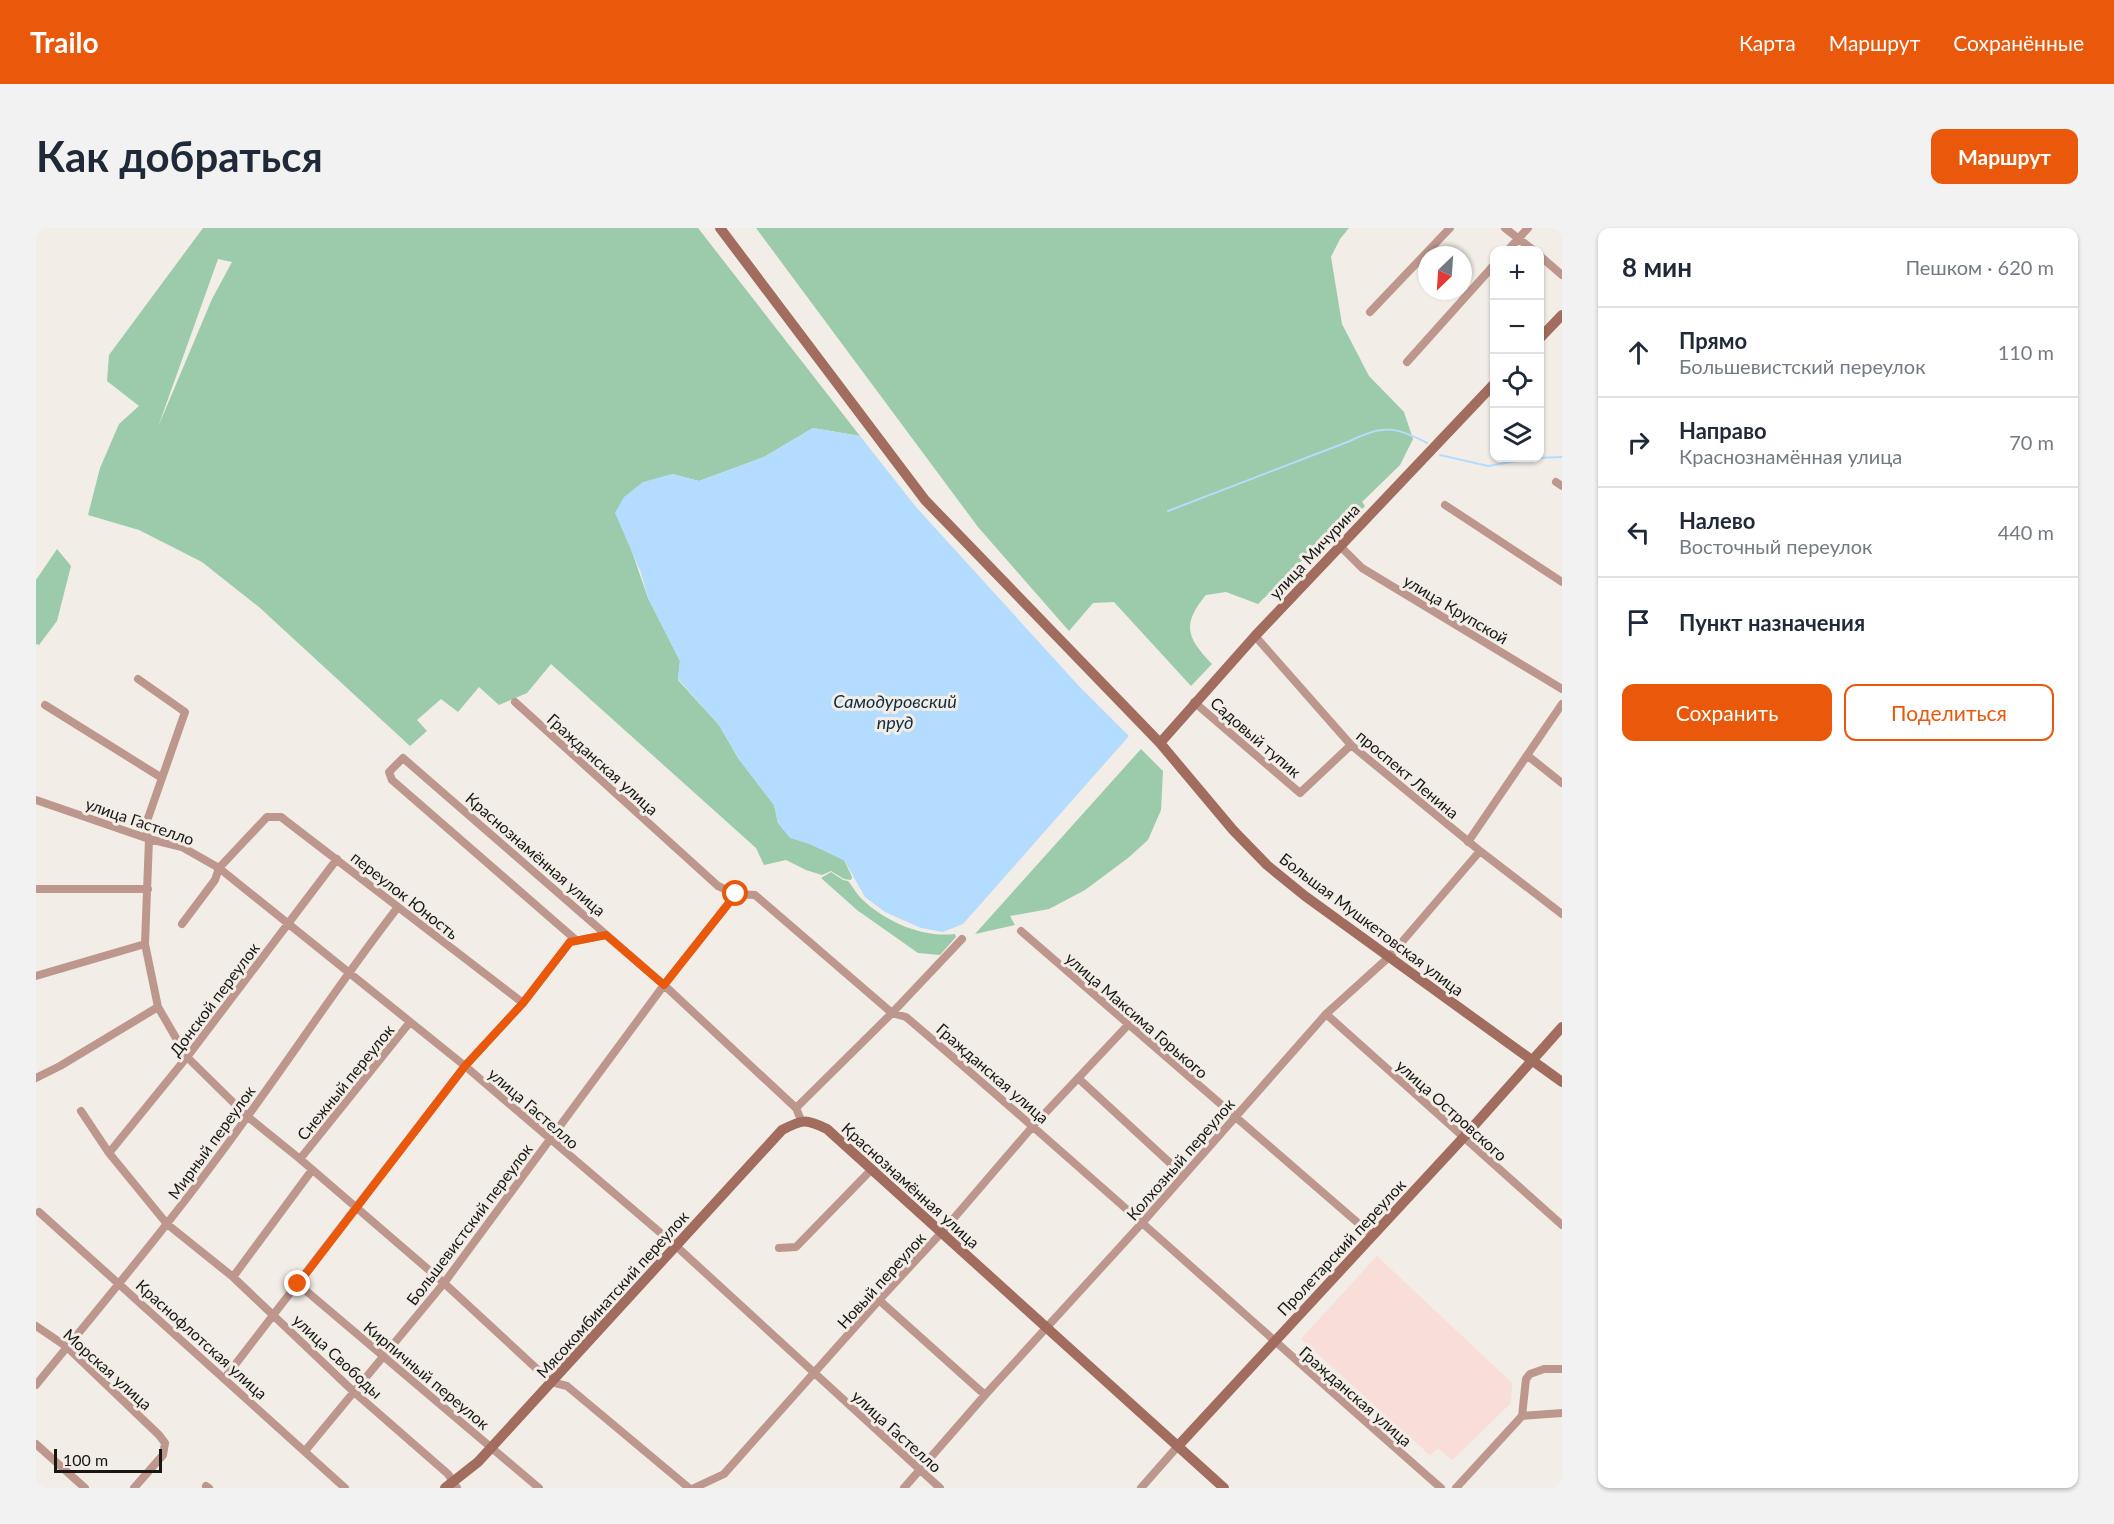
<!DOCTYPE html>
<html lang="ru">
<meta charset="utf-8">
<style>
body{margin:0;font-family:Lato,sans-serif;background:#f2f2f3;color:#1f2937}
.controls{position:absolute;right:18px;top:18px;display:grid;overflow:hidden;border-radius:12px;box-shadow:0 2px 4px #0004}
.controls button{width:54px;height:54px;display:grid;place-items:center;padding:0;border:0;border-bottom:2px solid #e0e1e3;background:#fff;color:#1f2937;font:30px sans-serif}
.compass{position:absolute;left:1382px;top:18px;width:54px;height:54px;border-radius:50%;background:#fff;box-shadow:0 2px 4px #0004;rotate:205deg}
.scale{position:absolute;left:18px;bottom:15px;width:108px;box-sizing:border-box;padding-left:6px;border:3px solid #181714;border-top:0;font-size:16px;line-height:21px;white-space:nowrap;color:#181714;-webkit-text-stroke:4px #f2ede6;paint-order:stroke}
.stop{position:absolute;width:18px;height:18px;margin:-14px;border:4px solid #ea580c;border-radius:50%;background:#fff}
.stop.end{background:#ea580c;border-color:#fff;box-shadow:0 2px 6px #0008}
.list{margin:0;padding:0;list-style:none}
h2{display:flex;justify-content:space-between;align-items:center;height:78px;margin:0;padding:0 24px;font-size:26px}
h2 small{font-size:20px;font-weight:400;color:#747a83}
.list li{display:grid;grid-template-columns:39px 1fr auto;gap:18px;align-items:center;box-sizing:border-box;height:90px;padding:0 24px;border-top:2px solid #e0e1e3}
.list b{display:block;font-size:22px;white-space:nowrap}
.list p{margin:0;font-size:20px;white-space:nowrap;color:#747a83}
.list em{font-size:20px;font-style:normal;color:#747a83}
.actions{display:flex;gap:12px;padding:18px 24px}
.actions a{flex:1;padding:14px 0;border:2px solid #ea580c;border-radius:12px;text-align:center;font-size:21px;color:#ea580c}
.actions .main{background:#ea580c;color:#fff}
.icon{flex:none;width:33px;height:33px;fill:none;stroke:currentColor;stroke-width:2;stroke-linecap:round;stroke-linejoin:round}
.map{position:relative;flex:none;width:1526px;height:1260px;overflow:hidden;border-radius:12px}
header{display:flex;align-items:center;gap:36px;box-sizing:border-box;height:84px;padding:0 30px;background:#ea580c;color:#fff}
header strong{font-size:28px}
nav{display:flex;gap:33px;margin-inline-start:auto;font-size:21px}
.intro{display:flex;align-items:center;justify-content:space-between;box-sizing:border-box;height:144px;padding:0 36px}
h1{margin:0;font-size:42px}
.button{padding:15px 27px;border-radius:12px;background:#ea580c;color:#fff;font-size:21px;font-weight:700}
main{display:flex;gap:36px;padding:0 36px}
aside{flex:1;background:#fff;border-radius:12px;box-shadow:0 2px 4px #0004}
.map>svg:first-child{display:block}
</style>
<header>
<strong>Trailo</strong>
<nav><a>Карта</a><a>Маршрут</a><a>Сохранённые</a></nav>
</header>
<div class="intro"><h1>Как добраться</h1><a class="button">Маршрут</a></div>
<main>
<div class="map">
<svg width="1526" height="1260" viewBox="0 0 1526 1260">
<rect width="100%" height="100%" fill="#f2ede6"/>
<!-- education -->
<path fill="#f8ddd8" d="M1341 1028 1476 1155 1475 1175 1416 1232 1402 1220 1394 1227 1265 1111Z"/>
<!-- green -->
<path fill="#9bcbaa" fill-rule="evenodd" d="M167 0H662L824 208 777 200 728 229 663 253 636 246 594 318 612 370 644 433 642 452 683 497 702 530 738 577 742 595 754 609 774 616 808 632 816 649 815 652 808 651 795 643 786 647 770 642 750 632 728 637 720 620 515 436 491 465 463 477 443 459 422 484 405 471 381 492 391 503 374 518 223 379 166 334 103 302 52 287 64 240 83 196 103 178 71 153 73 127ZM182 31 196 34 176 71 122 199Z
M720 0H1313L1304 11 1295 29 1306 96 1333 148 1368 184 1377 211 1364 237 1326 274 1329 278 1305 304 1300 299 1222 376 1190 364 1170 367C1145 397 1151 410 1176 436L1155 458 1078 374 1057 375 1033 403 942 299Z
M21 321 35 338 21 393 3 417 0 416V352Z
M1105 521 1127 543 1125 582 1112 612 1092 630 1049 662 1013 681 974 688 979 697 939 706Z
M795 644 807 652 812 653C817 659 821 667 827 672 850 694 887 710 919 706L920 709 904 727 882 725 821 682 785 650Z"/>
<!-- water -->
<path fill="#b4dcfe" d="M777 200 824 208 880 279 1042 457 1093 508 927 696 907 704 885 700 849 684 829 669 808 632 774 616 754 610 742 595 738 577 702 530 683 497 642 451 644 433 612 370 605 345 579 285 588 269 607 254 636 246 663 253 728 229Z"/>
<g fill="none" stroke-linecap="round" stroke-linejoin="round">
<!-- stream -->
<path stroke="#b4dcfe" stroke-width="2" d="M1404 227 1452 238 1498 230 1526 229
M1132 283 1314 213C1347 197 1359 198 1391 215"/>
<!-- street -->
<path stroke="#bd978d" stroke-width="8" d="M1469 0 1497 22
M1472 22 1492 0
M1504 28 1526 47
M1334 84 1414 0
M1371 134 1458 37
M1520 254 1526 258
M1409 277 1526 354
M1305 319 1326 340 1526 461
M1219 408 1315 517 1444 623 1526 686
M102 451 149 484 111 593V603L113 611 109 716 122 779 151 829 212 889 264 931 408 1055 515 1154 531 1158 653 1260
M479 474 682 658 700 666 719 667 856 785 870 789C1051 943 1226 1103 1405 1260
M1158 474 1264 565 1315 517
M9 477 126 550
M1492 528 1526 555
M0 572 113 611 146 619 183 640 429 838 640 1018 904 1260
M1432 614 1526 476
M0 661H112
M146 696 179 652 183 640 231 589H245L487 775
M985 703 1337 1008
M540 712 356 552 353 544 367 530 628 757 760 880 765 892
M0 748 109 716
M1290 786 1526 997
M0 850 24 838 122 779
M1042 850 1147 947
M760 880 856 785 926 711
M45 883 73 925 131 996 197 1049 318 1164 412 1246 421 1260
M73 925 151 829 301 631
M264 931 374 794
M3 984 309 1260
M743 1020 760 1019 836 941
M197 1049 276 942
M262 1056 503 1260
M843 1072 949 1167
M0 1098 31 1119 123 1207 129 1215 127 1227 98 1260
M188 1151 429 838 487 775 534 714 569 707
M0 1157C72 1069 145 982 211 889 262 819 309 747 362 679
M1486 1188 1526 1185
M0 1216 49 1260
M269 1223 408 1055 628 757 700 666
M170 1258 173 1260
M658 1260 688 1246 843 1072 906 1004 997 898 1092 797
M868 1260 949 1167 1106 995 1290 786 1353 729 1444 623
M1105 1260 1142 1218
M1420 1260 1486 1188 1490 1151 1494 1146 1508 1141H1526"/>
<!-- secondary -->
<path stroke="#a26c5f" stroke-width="10" d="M684 0 889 272 1124 515 1197 602 1231 637 1269 668 1526 854
M1504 110 1526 87
M1124 515 1219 408 1458 156
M1142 1218 1427 910 1526 799
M409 1260 442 1234 746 902C767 891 770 891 791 901L1188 1260"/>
</g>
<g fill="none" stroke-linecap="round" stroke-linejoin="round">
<!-- route -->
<path stroke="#ea580c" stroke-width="8" d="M262 1056 429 838 487 775 534 714 570 707 628 757 700 666"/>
</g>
<g text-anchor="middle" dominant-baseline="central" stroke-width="6" stroke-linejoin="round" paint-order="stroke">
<!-- street labels -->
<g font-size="16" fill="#181714" stroke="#f2ede6">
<text transform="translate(1278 323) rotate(-47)">улица Мичурина</text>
<text transform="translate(1420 381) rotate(31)">улица Крупской</text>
<text transform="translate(1220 509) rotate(41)">Садовый тупик</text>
<text transform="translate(567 536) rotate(42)">Гражданская улица</text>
<text transform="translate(1372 546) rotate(40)">проспект Ленина</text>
<text transform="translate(104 593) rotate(19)">улица Гастелло</text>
<text transform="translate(500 626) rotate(41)">Краснознамённая улица</text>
<text transform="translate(369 667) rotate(38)">переулок Юность</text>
<text transform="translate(1336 696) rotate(37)">Большая Мушкетовская улица</text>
<text transform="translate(178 771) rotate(-53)">Донской переулок</text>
<text transform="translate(1101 787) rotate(41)">улица Максима Горького</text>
<text transform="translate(957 845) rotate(41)">Гражданская улица</text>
<text transform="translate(309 854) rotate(-51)">Снежный переулок</text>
<text transform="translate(498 880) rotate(41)">улица Гастелло</text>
<text transform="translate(1416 882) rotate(42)">улица Островского</text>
<text transform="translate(175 914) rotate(-54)">Мирный переулок</text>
<text transform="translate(1144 931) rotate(-49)">Колхозный переулок</text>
<text transform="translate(875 957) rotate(42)">Краснознамённая улица</text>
<text transform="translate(433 996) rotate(-53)">Большевистский переулок</text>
<text transform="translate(1305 1019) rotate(-47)">Пролетарский переулок</text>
<text transform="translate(845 1052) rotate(-48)">Новый переулок</text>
<text transform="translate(576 1066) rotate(-48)">Мясокомбинатский переулок</text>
<text transform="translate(166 1111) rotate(42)">Краснофлотская улица</text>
<text transform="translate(302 1128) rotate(43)">улица Свободы</text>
<text transform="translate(72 1141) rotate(42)">Морская улица</text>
<text transform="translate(391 1147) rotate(40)">Кирпичный переулок</text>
<text transform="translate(1320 1168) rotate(41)">Гражданская улица</text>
<text transform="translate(861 1203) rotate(42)">улица Гастелло</text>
</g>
<!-- water labels -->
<g font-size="18" font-style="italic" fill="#0f2c43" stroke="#f2ede6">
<text x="859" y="473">Самодуровский<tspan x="859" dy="21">пруд</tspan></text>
</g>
</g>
</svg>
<div class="controls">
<button>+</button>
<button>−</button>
<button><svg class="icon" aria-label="locate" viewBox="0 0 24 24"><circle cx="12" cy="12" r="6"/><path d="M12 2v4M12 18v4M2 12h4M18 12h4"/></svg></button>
<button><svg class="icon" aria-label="layers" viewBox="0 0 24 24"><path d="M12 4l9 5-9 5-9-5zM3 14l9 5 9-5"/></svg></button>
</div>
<svg class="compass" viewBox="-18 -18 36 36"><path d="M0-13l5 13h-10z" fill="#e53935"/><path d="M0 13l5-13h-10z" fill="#747a83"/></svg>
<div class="scale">100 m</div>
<div class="stop" style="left:700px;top:666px"></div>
<div class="stop end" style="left:262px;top:1056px"></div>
</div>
<aside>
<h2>8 мин<small>Пешком · 620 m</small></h2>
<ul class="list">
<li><svg class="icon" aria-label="ahead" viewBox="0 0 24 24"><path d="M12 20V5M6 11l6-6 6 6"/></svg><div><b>Прямо</b><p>Большевистский переулок</p></div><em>110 m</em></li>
<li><svg class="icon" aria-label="right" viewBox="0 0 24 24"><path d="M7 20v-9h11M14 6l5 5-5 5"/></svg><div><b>Направо</b><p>Краснознамённая улица</p></div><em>70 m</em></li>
<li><svg class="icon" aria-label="left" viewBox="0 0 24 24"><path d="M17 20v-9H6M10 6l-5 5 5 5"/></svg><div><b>Налево</b><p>Восточный переулок</p></div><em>440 m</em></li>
<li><svg class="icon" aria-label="arrive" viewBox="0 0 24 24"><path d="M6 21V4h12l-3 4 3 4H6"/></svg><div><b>Пункт назначения</b></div></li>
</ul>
<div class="actions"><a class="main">Сохранить</a><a>Поделиться</a></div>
</aside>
</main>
